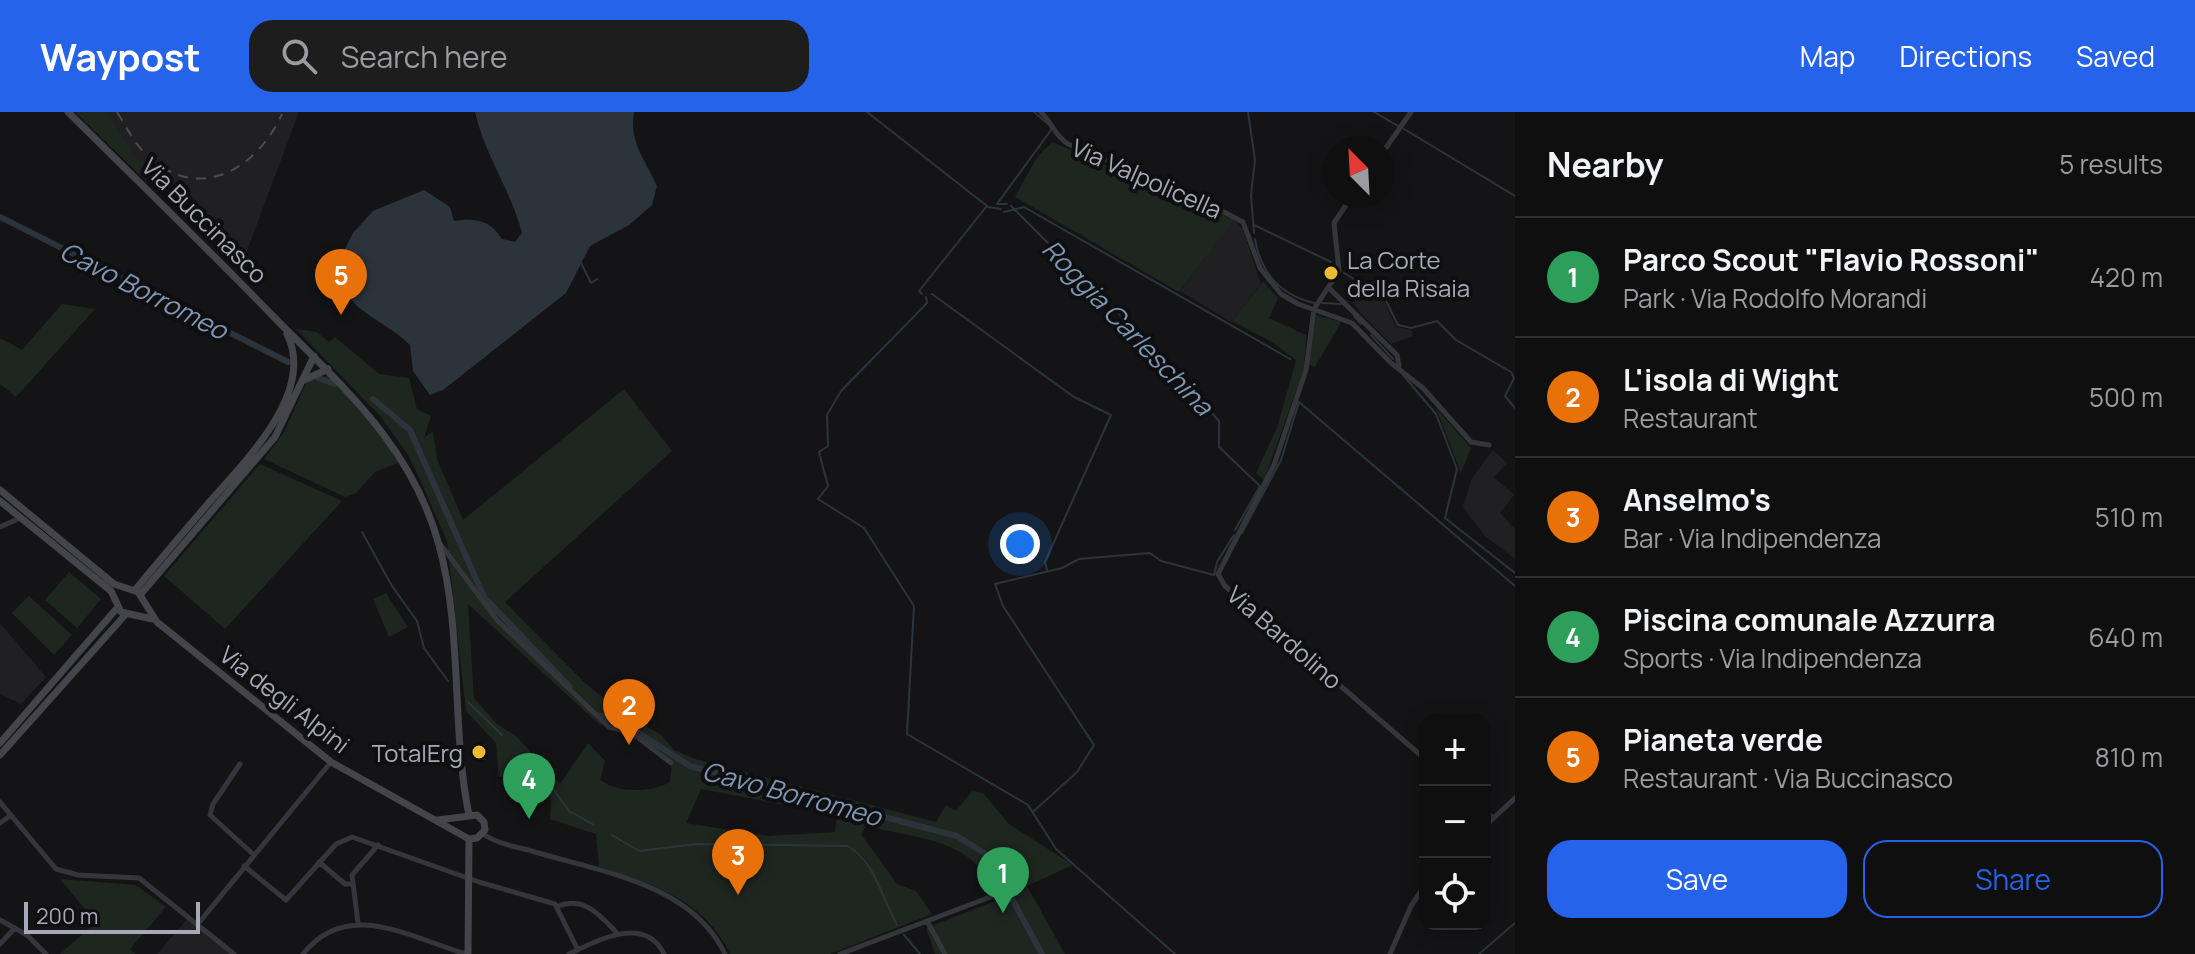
<!DOCTYPE html>
<meta charset="utf-8">
<style>
body{margin:0;font-family:Manrope,sans-serif;background:#1d1d1e;color:#f1f3f6}
.controls{position:absolute;right:24px;bottom:24px;display:grid;overflow:hidden;border-radius:16px;box-shadow:0 4px 20px #0003}
.controls button{width:72px;height:72px;display:grid;place-items:center;padding:0;border:0;border-bottom:2px solid #2f2f30;background:#0f0f10;color:#f1f3f6;font:40px sans-serif}
.compass{position:absolute;left:1323px;top:24px;width:72px;height:72px;border-radius:50%;background:#0f0f10;box-shadow:0 4px 20px #0003;rotate:336deg}
.scale{position:absolute;left:24px;bottom:20px;width:176px;box-sizing:border-box;padding-left:8px;border:4px solid #a6aab6;border-top:0;font-size:22px;line-height:28px;white-space:nowrap;color:#a6aab6;-webkit-text-stroke:6px #0f0f11;paint-order:stroke}
.you{position:absolute;left:1020px;top:432px;width:28px;height:28px;margin:-20px;border:6px solid #fff;border-radius:50%;background:#1a73e8;box-shadow:0 0 0 12px #1a73e833}
.badge{display:grid;place-items:center;width:52px;height:52px;border-radius:50%;background:#2563eb;color:#fff;font-size:26px;font-weight:700}
.pin{position:absolute;translate:-50% -66px;filter:drop-shadow(0 2px 4px #0008)}
.pin::after{content:'';position:absolute;top:42px;width:28px;height:24px;background:inherit;clip-path:polygon(0 0,100% 0,50% 100%)}
.list{margin:0;padding:0;list-style:none}
h2{display:flex;justify-content:space-between;align-items:center;height:104px;margin:0;padding:0 32px;font-size:34px}
h2 small{font-size:26px;font-weight:400;color:#9b9c9f}
.list li{display:grid;grid-template-columns:52px 1fr auto;gap:24px;align-items:center;box-sizing:border-box;height:120px;padding:0 32px;border-top:2px solid #2f2f30}
.list b{display:block;font-size:30px;white-space:nowrap}
.list p{margin:0;font-size:26px;white-space:nowrap;color:#9b9c9f}
.list em{font-size:26px;font-style:normal;color:#9b9c9f}
.actions{display:flex;gap:16px;padding:24px 32px}
.actions a{flex:1;padding:18px 0;border:2px solid #2563eb;border-radius:24px;text-align:center;font-size:28px;color:#2563eb}
.actions .main{background:#2563eb;color:#fff}
.icon{flex:none;width:44px;height:44px;fill:none;stroke:currentColor;stroke-width:2;stroke-linecap:round;stroke-linejoin:round}
.map{position:relative;flex:none;width:1515px;height:842px;overflow:hidden}
header{display:flex;align-items:center;gap:48px;box-sizing:border-box;height:112px;padding:0 40px;background:#2563eb;color:#fff}
header strong{font-size:38px}
nav{display:flex;gap:44px;margin-inline-start:auto;font-size:28px}
.search{width:560px;height:72px;background:#1d1d1e;display:flex;align-items:center;gap:20px;box-sizing:border-box;padding:0 28px;border-radius:24px;color:#9b9c9f;font-size:30px}
main{display:flex}
aside{flex:1;background:#0f0f10}
.map>svg:first-child{display:block}
</style>
<header>
<strong>Waypost</strong>
<div class="search"><svg class="icon" aria-label="search" viewBox="0 0 24 24"><circle cx="10" cy="10" r="6"/><path d="M15 15l6 6"/></svg>Search here</div>
<nav><a>Map</a><a>Directions</a><a>Saved</a></nav>
</header>
<main>
<div class="map">
<svg width="1515" height="842" viewBox="0 0 1515 842">
<rect width="100%" height="100%" fill="#141416"/>
<!-- built -->
<path fill="#202023" d="M106 0H299L245 144 228 137 133 44Z
M1234 107 1243 118 1261 172 1231 210 1180 179Z
M1369 176 1384 189 1396 215 1411 218 1413 224 1391 232 1361 201 1353 191Z
M1493 338 1507 351 1494 365 1514 383 1500 401 1515 417V447L1484 423 1463 395 1472 366Z
M0 511 46 565 21 592 0 582Z
M188 806 234 842H157Z"/>
<!-- green -->
<path fill="#1e2620" fill-rule="evenodd" d="M75 0H107L133 43 154 63 145 68Z
M1052 30 1234 108 1179 180 1015 85 1037 45Z
M1263 170 1278 186 1269 206 1306 223 1304 257 1264 368 1256 361 1277 316 1296 248 1272 230 1232 209Z
M62 192 95 197 16 285 0 272V226L22 238Z
M1316 203 1341 210 1315 255 1308 252Z
M296 217 317 220 329 230 335 225 379 262 409 266 417 297 431 304 424 326 433 319 437 347 463 408 624 277 672 339 505 490 585 571 613 594 661 623 674 638 695 647 936 710 946 693 956 699 972 679 983 681 1009 712 1073 753 1027 774 1065 842H935L926 816 1003 786C967 725 929 729 866 714L861 722 897 772 916 779 932 802 830 842H730C706 789 652 771 599 755L596 722 550 707 551 685 541 684 539 669H517L516 664 499 665 496 631 466 599 447 429 421 370 408 343 381 305ZM468 492 600 613 604 609 631 618 672 650 670 670C651 681 618 681 600 668L605 649 588 631 560 672 516 624 497 612 474 586ZM701 677 837 703 835 720 768 724 686 711Z
M329 263 384 327 398 351 375 360 356 381 345 385 264 347 284 320 307 269Z
M1436 296 1471 336 1461 361Z
M260 352 342 389 225 517 164 464Z
M69 460 101 487 77 516 45 488Z
M386 481 408 515 389 525 373 487Z
M29 484 72 523 54 543 12 501Z
M60 767 136 773 166 795 130 837 136 842H60L96 810Z"/>
<!-- water -->
<path fill="#2c343b" d="M475 0H634C629 31 645 47 657 74L652 93 629 113 590 134 566 181 443 278 430 283 413 259 410 233C381 205 347 201 335 157L353 121 373 99 424 78 450 95 454 109C473 106 490 107 502 127L515 130 522 121C511 78 485 44 475 0Z"/>
<g fill="none" stroke-linecap="round" stroke-linejoin="round">
<!-- stream -->
<path stroke="#2c343b" stroke-width="2" d="M867 0 987 94
M1034 0 1048 12
M1248 0 1255 48 1251 83 1254 121
M1374 0 1398 14
M1404 17 1515 84
M1007 92H997L1051 18
M1011 94 1144 227 1219 309V335L1260 374 1235 418
M988 95 1001 97
M1004 100 1024 95 1290 247
M1254 113 1331 150
M1255 127C1261 162 1281 183 1314 191
M580 149 591 171 597 167
M1344 161 1384 185 1398 213 1411 216 1437 209 1456 228 1511 260 1514 266 1505 284 1515 296
M922 182 919 179 986 95
M932 182 1074 285 1111 303 1045 450 1047 458
M926 185 927 191 841 279 827 303 828 334 819 340 828 374 818 387 864 416 914 494 907 622 1028 693 1056 737 1175 842
M1322 191 1341 192
M1354 204 1361 212
M1371 223 1393 247
M1403 263 1436 302 1457 357 1445 406 1515 461
M362 420 392 474 417 509 424 536 448 569
M1242 421 1281 348 1299 290 1515 474
M468 590 502 623
M521 651 526 660 543 663 569 699 594 713
M1034 699 1077 660 1094 633 1003 494 995 472 1062 456 1079 447 1150 441 1161 449 1214 463 1217 450 1234 423
M612 723 639 739 696 732 848 734C876 751 882 787 897 813
M904 823 920 842
M1479 842 1515 811"/>
<!-- canal -->
<path stroke="#2c343b" stroke-width="6" d="M0 105 288 250
M318 266 335 272
M373 287 410 318 484 485 570 575
M598 603 631 616 690 654 957 724 984 741 992 750 1042 842"/>
<!-- street -->
<path stroke="#35363b" stroke-width="5" d="M1041 0C1052 11 1055 24 1068 32L1187 81 1243 110 1260 156 1281 182 1298 192 1352 211 1391 251 1423 276 1471 330 1489 333
M1383 40 1411 0
M1352 84 1334 111 1339 159 1314 197 1306 258 1274 353 1218 462 1225 474 1425 647
M1329 176 1397 243 1399 254
M0 415 20 406
M441 433 497 508 609 615 632 621 671 651
M240 652 213 692 210 703 254 743
M0 690 56 757 78 763 139 766 234 842
M1485 699 1492 705
M0 711 11 703
M1485 714 1515 686
M483 722C498 732 518 735 535 740 602 760 692 772 725 842
M319 750 345 772H353
M244 754 286 788 336 732 352 725 479 770 555 792 578 838
M558 794C584 784 600 803 616 820
M0 808 27 823 46 842
M927 809 945 842
M358 811 352 763 378 733
M197 813 331 650
M0 832 15 816
M303 842C347 786 409 825 466 842
M569 842C596 829 645 802 664 842
M840 842 1006 779
M1390 842 1411 794 1425 773"/>
<!-- secondary -->
<path stroke="#43454b" stroke-width="7" d="M68 0C136 67 204 133 270 201 340 273 411 331 439 433 463 521 451 615 469 703
M304 268 328 257
M0 378 114 472 138 480 157 510 331 650 469 727 477 726 485 718 484 710 477 703 438 708
M0 389 111 479 121 500 152 507
M135 478C158 450 182 422 206 394 241 353 317 282 287 222
M140 483 275 325 314 244
M0 631 118 495
M0 643 126 502
M468 842 469 727"/>
<!-- rail -->
<path stroke="#4a4c52" stroke-width="2" stroke-dasharray="10 8" stroke-linecap="butt" d="M117 0C127 16 135 33 149 45 201 92 258 55 282 2"/>
</g>
<!-- markers -->
<g fill="#efba33" stroke="#0f0f11" stroke-width="3">
<circle cx="1331" cy="161" r="8"/>
<circle cx="479" cy="640" r="8"/>
</g>
<g text-anchor="middle" dominant-baseline="central" stroke-width="8" stroke-linejoin="round" paint-order="stroke">
<!-- street labels -->
<g font-size="24" fill="#a6aab6" stroke="#0f0f11">
<text transform="translate(1147 66) rotate(24)">Via Valpolicella</text>
<text transform="translate(205 108) rotate(45)">Via Buccinasco</text>
<text transform="translate(1285 525) rotate(41)">Via Bardolino</text>
<text transform="translate(285 587) rotate(38)">Via degli Alpini</text>
</g>
<!-- poi labels -->
<g font-size="24" fill="#a6aab6" stroke="#0f0f11" text-anchor="start">
<text x="1347" y="147">La Corte<tspan x="1347" dy="28">della Risaia</tspan></text>
<text x="463" y="640" text-anchor="end">TotalErg</text>
</g>
<!-- water labels -->
<g font-size="26" font-style="italic" fill="#7d96b1" stroke="#0f0f11">
<text transform="translate(144 178) rotate(27)">Cavo Borromeo</text>
<text transform="translate(1128 215) rotate(46)">Roggia Carleschina</text>
<text transform="translate(792 681) rotate(15)">Cavo Borromeo</text>
</g>
</g>
</svg>
<div class="controls">
<button>+</button>
<button>−</button>
<button><svg class="icon" aria-label="locate" viewBox="0 0 24 24"><circle cx="12" cy="12" r="6"/><path d="M12 2v4M12 18v4M2 12h4M18 12h4"/></svg></button>
</div>
<svg class="compass" viewBox="-18 -18 36 36"><path d="M0-13l5 13h-10z" fill="#e53935"/><path d="M0 13l5-13h-10z" fill="#9b9c9f"/></svg>
<div class="scale">200 m</div>
<div class="you"></div>
<div class="pin badge" style="left:1003px;top:801px;background:#2e9e5b">1</div>
<div class="pin badge" style="left:629px;top:633px;background:#e8710a">2</div>
<div class="pin badge" style="left:738px;top:783px;background:#e8710a">3</div>
<div class="pin badge" style="left:529px;top:707px;background:#2e9e5b">4</div>
<div class="pin badge" style="left:341px;top:203px;background:#e8710a">5</div>
</div>
<aside>
<h2>Nearby<small>5 results</small></h2>
<ul class="list">
<li><span class="badge" style="background:#2e9e5b">1</span><div><b>Parco Scout &quot;Flavio Rossoni&quot;</b><p>Park · Via Rodolfo Morandi</p></div><em>420 m</em></li>
<li><span class="badge" style="background:#e8710a">2</span><div><b>L'isola di Wight</b><p>Restaurant</p></div><em>500 m</em></li>
<li><span class="badge" style="background:#e8710a">3</span><div><b>Anselmo's</b><p>Bar · Via Indipendenza</p></div><em>510 m</em></li>
<li><span class="badge" style="background:#2e9e5b">4</span><div><b>Piscina comunale Azzurra</b><p>Sports · Via Indipendenza</p></div><em>640 m</em></li>
<li><span class="badge" style="background:#e8710a">5</span><div><b>Pianeta verde</b><p>Restaurant · Via Buccinasco</p></div><em>810 m</em></li>
</ul>
<div class="actions"><a class="main">Save</a><a>Share</a></div>
</aside>
</main>
